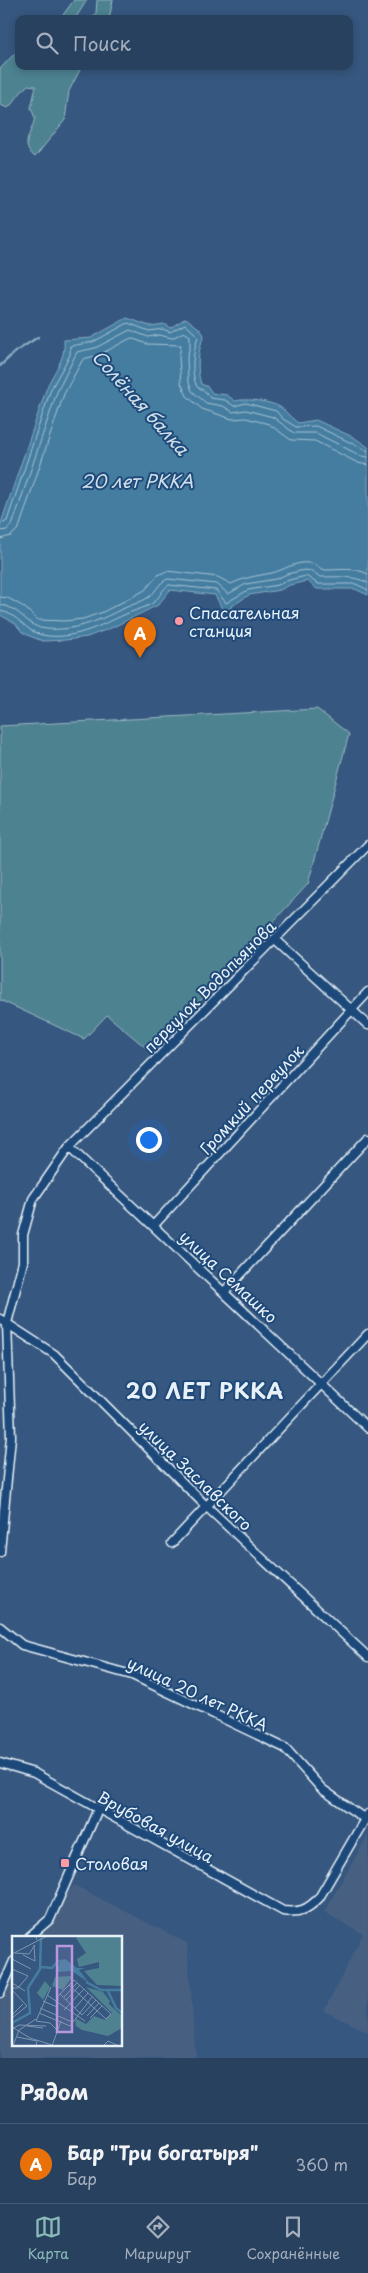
<!DOCTYPE html>
<html lang="ru">
<meta charset="utf-8">
<style>
body{margin:0;font-family:"Playpen Sans",sans-serif;background:#304865;color:#f1f3f6}
.you{position:absolute;left:148px;top:1139px;width:18px;height:18px;margin:-12px;border:4px solid #fff;border-radius:50%;background:#1a73e8;box-shadow:0 0 0 8px #1a73e833}
.badge{display:grid;place-items:center;width:32px;height:32px;border-radius:50%;background:#8bbbb9;color:#fff;font-size:16px;font-weight:700}
.pin{position:absolute;translate:-50% -41px;filter:drop-shadow(0 1px 2px #0008)}
.pin::after{content:'';position:absolute;top:26px;width:18px;height:15px;background:inherit;clip-path:polygon(0 0,100% 0,50% 100%)}
.list{margin:0;padding:0;list-style:none}
h2{display:flex;justify-content:space-between;align-items:center;height:65px;margin:0;padding:0 20px;font-size:21px}
h2 small{font-size:16px;font-weight:400;color:#a5afbd}
.list li{display:grid;grid-template-columns:32px 1fr auto;gap:15px;align-items:center;box-sizing:border-box;height:80px;padding:0 20px;border-top:1px solid #445a74}
.list b{display:block;font-size:19px;white-space:nowrap}
.list p{margin:0;font-size:16px;white-space:nowrap;color:#a5afbd}
.list em{font-size:16px;font-style:normal;color:#a5afbd}
.icon{flex:none;width:28px;height:28px;fill:none;stroke:currentColor;stroke-width:2;stroke-linecap:round;stroke-linejoin:round}
.map{position:relative;flex:none;width:368px;height:2058px;overflow:hidden}
.search{position:absolute;background:#28415f;box-shadow:0 2px 8px #0003;left:15px;right:15px;top:15px;height:55px;display:flex;align-items:center;gap:12px;box-sizing:border-box;padding:0 18px;border-radius:10px;color:#a5afbd;font-size:19px}
.sheet{height:145px;background:#28415f}
nav{display:flex;justify-content:space-around;align-items:center;box-sizing:border-box;height:70px;border-top:1px solid #445a74;background:#28415f;font-size:14px;color:#a5afbd}
nav a{display:grid;justify-items:center;gap:2px}
nav .on{color:#8bbbb9}
.map>svg:first-child{display:block}
</style>
<div class="map">
<svg width="368" height="2058" viewBox="0 0 368 2058">
<rect width="100%" height="100%" fill="#36577f"/>
<filter id="ink" filterUnits="userSpaceOnUse"><feTurbulence type="fractalNoise" baseFrequency=".02" numOctaves="2"/><feDisplacementMap in="SourceGraphic" scale="10" xChannelSelector="R" yChannelSelector="G"/><feConvolveMatrix kernelMatrix="1 2 1 2 8 2 1 2 1" color-interpolation-filters="sRGB"/></filter>
<g filter="url(#ink)">
<!-- built -->
<path fill="#466082" d="M368 1835V2032L324 2011 363 1934 324 1912Z
M74 1885 187 1943 196 2058H0V1977L14 1960V2044H121V1937H33Z"/>
<!-- green -->
<path fill="#4e8290" stroke="#9bbac4" d="M74 0H87L75 19H60Z
M97 0H113L109 19H91L96 13Z
M16 52H19V66H82L69 91 65 120 35 157C19 145 31 135 35 118L31 108 36 86 28 85C20 91 16 101 8 108L0 105V69Z
M317 709 349 734 308 884 152 1053 107 1015 84 1039 0 1000V726Z"/>
<!-- water -->
<path fill="#457da0" stroke="#86abc3" d="M127 318 150 326 164 324 170 328 186 318 200 329 204 335C198 350 196 369 201 384L208 387 212 393 227 395 235 401C245 398 270 401 280 407 285 410 291 418 298 423L316 420 355 438 368 447V595L355 589H317L307 581 290 585 280 590 249 595 232 606 229 612 221 607 215 595 170 590 158 605 111 628 87 637 66 640 43 641 32 637 22 632 15 623 0 615V526L47 387C54 371 66 359 64 340L91 338Z"/>
<g fill="none" stroke-linecap="round" stroke-linejoin="round">
<!-- shore -->
<path stroke="#a7c3d5" stroke-width="1" d="M0 525 7 521 51 389 70 355V346L93 342 128 323 149 331 163 329 170 332 185 324 198 336C193 352 190 372 197 387L205 391 210 398 225 400 234 406 246 403 276 411 283 419 296 427 316 426 368 451
M0 531 7 530 13 523 57 392 77 352 95 348 130 330 148 337 159 335 172 338 184 332 190 336V347L187 357 188 380 192 391 206 403 223 406 233 412 246 410 273 417 294 433H316L361 456 368 457
M0 539 11 536 19 528 64 394 83 359 99 355 131 338 147 344 181 345 179 358 181 383 187 396 202 409 232 419 246 418 269 424 291 440 315 441 358 463 368 465
M0 597 8 598 24 607 38 620 65 621 83 619 103 612 136 595 145 590 158 575 167 571 218 577 231 584C246 577 256 576 272 573 284 570 296 561 309 563 316 563 320 570 326 570 341 570 354 567 368 574
M0 605C20 606 27 628 46 629 74 631 96 622 120 610 130 605 140 603 149 597 156 592 159 582 168 579L217 584 228 594 246 584 276 579 287 574 304 570 312 571 320 577C337 577 353 575 368 583
M0 611C18 613 24 631 42 635 72 641 99 626 126 614 135 610 146 608 154 602 160 597 162 589 169 585L216 590 226 603 248 590 278 585 289 580 306 576 318 584H356L368 590"/>
<!-- stream -->
<path stroke="#86abc3" stroke-width="2.5" d="M0 366 15 352 38 337"/>
<defs>
<path id="street" d="M274 939 368 1025
M69 1147 368 1428
M154 1225 368 992
M225 1291 368 1138
M0 1319 54 1354 206 1506 368 1657
M172 1543 368 1334
M0 1552 11 1437 7 1323 23 1262V1235L33 1199 69 1147 368 845
M0 1627 22 1645 132 1675 285 1748 322 1789 365 1819
M0 1763 34 1773 283 1911C300 1913 307 1910 319 1898L368 1814
M29 1937 50 1919 98 1809
M0 1993 14 1961"/>
</defs>
<!-- street casing -->
<use href="#street" stroke="#e8f1f8" stroke-width="11"/>
<!-- street -->
<use href="#street" stroke="#1f4a7a" stroke-width="8"/>
</g>
</g>
<!-- markers -->
<g fill="#ff9aa2" stroke="#1f4a7a" stroke-width="2">
<circle cx="179" cy="621" r="5"/>
<rect x="60" y="1858" width="10" height="10" rx="2.5"/>
</g>
<g text-anchor="middle" dominant-baseline="central" stroke-width="4" stroke-linejoin="round" paint-order="stroke">
<!-- poi labels -->
<g font-size="16" fill="#e8f1f8" stroke="#1f4a7a" text-anchor="start">
<text x="189" y="612">Спасательная<tspan x="189" dy="18">станция</tspan></text>
<text x="75" y="1863">Столовая</text>
</g>
<!-- street labels -->
<g font-size="16" fill="#e8f1f8" stroke="#1f4a7a">
<text transform="translate(209 986) rotate(-45)">переулок Водопьянова</text>
<text transform="translate(251 1099) rotate(-47)">Громкий переулок</text>
<text transform="translate(229 1276) rotate(43)">улица Семашко</text>
<text transform="translate(196 1475) rotate(44)">улица Заславского</text>
<text transform="translate(198 1693) rotate(25)">улица 20 лет РККА</text>
<text transform="translate(156 1826) rotate(29)">Врубовая улица</text>
</g>
<!-- water labels -->
<g font-size="18" font-style="italic" fill="#d0e0eb" stroke="#1f4a7a">
<text transform="translate(141 402) rotate(48)">Солёная балка</text>
<text x="137" y="480">20 лет РККА</text>
</g>
<!-- district labels -->
<g font-size="21" font-weight="bold" letter-spacing="1" fill="#e8f1f8" stroke="#1f4a7a">
<text x="205" y="1390">20 ЛЕТ РККА</text>
</g>
</g>
<!-- overview -->
<g transform="translate(12 1936)">
<rect width="110" height="110" fill="#36577f"/>
<path d="M69 0H110V50L85 49 72 35 87 32V26L67 31 65 23 74 17 64 2ZM43 41 58 40 60 41 51 54 40 50ZM33 45 38 51 31 64 25 57ZM74 51 91 56 98 65 97 68 110 80V92L96 100 70 94 64 90 63 82 74 88 82 80 93 84 100 77Z" fill="#4e8290"/>
<path d="M53 23 65 32H73L67 34 77 47 60 35 45 36 48 24Z" fill="#457da0"/>
<path fill="none" stroke="#457da0" stroke-width="2.5" d="M29 31 40 32 47 24M74 46 89 54H110M95 53 104 72 110 77M0 87 18 77 16 52 28 33 29 2"/>
<path fill="none" stroke="#7d95af" stroke-width="1" d="M12 0H24L25 4M3 17 17 18 23 9M0 18 35 0M11 19 23 25 22 9M0 23 19 33M0 33 16 40 6 52H0M0 47 13 55M39 51 24 85 38 87 45 94M0 54 15 70 0 82M48 58 70 79 84 64M35 59 73 85M52 61 65 47M54 64 68 49M31 65 45 71M28 72 60 86M63 72 76 57M52 74 72 53M27 77 58 90 80 61M45 78 46 60 62 44 99 78 94 83 57 49M0 79 11 68M75 80 87 67M78 82 90 70M15 90 31 92M0 91 18 102 40 109M0 93 7 89 34 90M5 101 25 105 24 110M1 110 7 94 24 83M40 110 49 85M91 110 96 105 107 110"/>
<path fill="#b798de" fill-opacity="0.15" stroke="#b798de" stroke-width="2.5" d="M45 10H60V96H45Z"/>
<rect width="110" height="110" fill="none" stroke="#e8f1f8" stroke-width="2.5"/>
</g>
</svg>
<div class="you"></div>
<div class="pin badge" style="left:140px;top:658px;background:#e8710a">A</div>
<div class="search"><svg class="icon" aria-label="search" viewBox="0 0 24 24"><circle cx="10" cy="10" r="6"/><path d="M15 15l6 6"/></svg>Поиск</div>
</div>
<section class="sheet">
<h2>Рядом<small></small></h2>
<ul class="list">
<li><span class="badge" style="background:#e8710a">A</span><div><b>Бар &quot;Три богатыря&quot;</b><p>Бар</p></div><em>360 m</em></li>
</ul>
</section>
<nav>
<a class="on"><svg class="icon" aria-label="map" viewBox="0 0 24 24"><path d="M3 6l6-2 6 2 6-2v14l-6 2-6-2-6 2zM9 4v14M15 6v14"/></svg>Карта</a>
<a><svg class="icon" aria-label="directions" viewBox="0 0 24 24"><path d="M12 3l9 9-9 9-9-9zM9 14v-3h6M13 9l2 2-2 2"/></svg>Маршрут</a>
<a><svg class="icon" aria-label="saved" viewBox="0 0 24 24"><path d="M7 4h10v16l-5-4-5 4z"/></svg>Сохранённые</a>
</nav>
